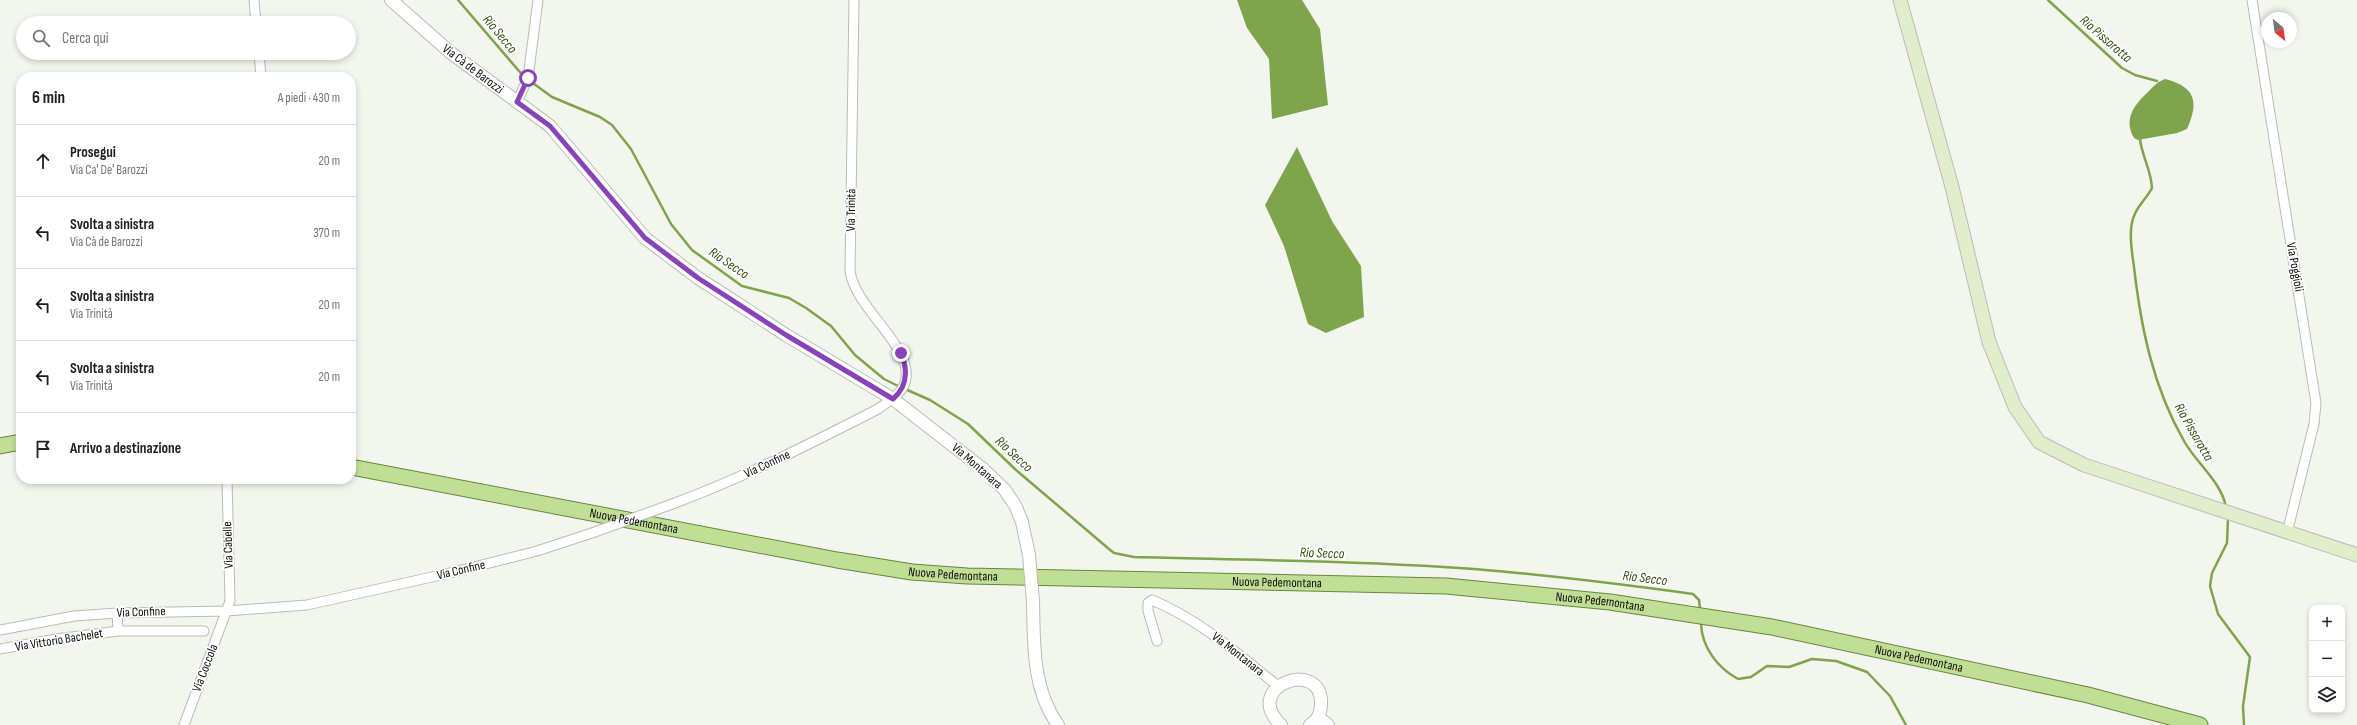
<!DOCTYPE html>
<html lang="it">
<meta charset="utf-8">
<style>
body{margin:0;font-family:"Sofia Sans Condensed",sans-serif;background:#f6f6f6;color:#202124}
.controls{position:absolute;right:12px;bottom:12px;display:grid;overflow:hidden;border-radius:8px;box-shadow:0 2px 6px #0003}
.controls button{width:36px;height:36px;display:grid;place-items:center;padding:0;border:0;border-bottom:1px solid #e0e0e0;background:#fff;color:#202124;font:20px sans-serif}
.compass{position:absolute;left:2261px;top:12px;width:36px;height:36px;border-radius:50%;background:#fff;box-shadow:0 2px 6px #0003;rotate:151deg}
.stop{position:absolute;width:12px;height:12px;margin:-9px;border:3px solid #8743b7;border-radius:50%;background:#fff}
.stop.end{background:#8743b7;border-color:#fff;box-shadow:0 1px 4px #0008}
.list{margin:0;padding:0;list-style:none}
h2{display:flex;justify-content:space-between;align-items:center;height:52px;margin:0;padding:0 16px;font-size:17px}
h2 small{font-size:13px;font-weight:400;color:#757577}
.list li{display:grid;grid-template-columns:26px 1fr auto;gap:12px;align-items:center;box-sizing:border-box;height:72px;padding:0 16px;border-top:1px solid #e0e0e0}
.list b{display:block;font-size:15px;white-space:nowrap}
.list p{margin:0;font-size:13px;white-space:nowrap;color:#757577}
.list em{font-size:13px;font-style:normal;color:#757577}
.icon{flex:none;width:22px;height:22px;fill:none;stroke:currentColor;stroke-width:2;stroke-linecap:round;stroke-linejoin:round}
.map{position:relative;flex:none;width:2357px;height:725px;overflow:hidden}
.search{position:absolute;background:#fff;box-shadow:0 2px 6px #0003;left:16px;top:16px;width:340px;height:44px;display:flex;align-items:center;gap:10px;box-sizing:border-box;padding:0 14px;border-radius:22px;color:#757577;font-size:15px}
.panel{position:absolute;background:#fff;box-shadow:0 2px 6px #0003;left:16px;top:72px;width:340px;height:412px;border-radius:16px}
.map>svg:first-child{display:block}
</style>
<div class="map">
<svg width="2357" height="725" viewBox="0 0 2357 725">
<rect width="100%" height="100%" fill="#f2f6ee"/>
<!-- water -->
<path fill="#7fa44c" d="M1237 0H1302L1320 29 1328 105 1272 119 1269 59 1247 28Z
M2165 79C2196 87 2199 102 2187 129L2177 133 2138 140 2134 138C2123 119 2134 105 2148 92 2154 86 2157 82 2165 79Z
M1297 147 1332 221 1361 266 1364 317 1326 333 1308 324 1284 246 1265 205Z"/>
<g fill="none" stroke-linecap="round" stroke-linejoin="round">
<!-- stream -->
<path stroke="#7fa44c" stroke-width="2.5" d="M458 0 525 78
M2048 0 2122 68 2135 75 2157 81
M530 81 552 97 600 117 612 125 631 149 671 224 692 250 742 286 789 298 806 308 831 326 855 355 884 379 900 387
M2140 139C2142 157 2151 169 2152 188 2147 198 2138 205 2134 216 2128 230 2132 252 2134 267 2141 328 2153 387 2184 441 2196 463 2221 481 2226 507
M905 389 930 400 968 424 1016 470 1109 549 1114 553 1134 557C1247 560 1361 561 1474 569 1547 575 1620 584 1693 594L1699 600 1700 608
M2228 518 2227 543 2212 573 2210 586 2218 614 2250 657 2243 706 2244 725
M1701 624C1702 648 1718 668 1738 679L1751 677 1767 666 1789 667 1812 659 1836 661 1867 672 1890 696 1906 725"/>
<defs>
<path id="minor" d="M254 0 256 23
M2252 0 2316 403 2314 424 2287 533
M259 53 261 77
M517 102 528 78 538 0
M675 503C745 477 812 443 878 409 889 401 905 392 906 378 911 345 855 308 850 271L854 0
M117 613 118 631
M0 630 74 616 117 613 227 611 307 605 454 572 537 551 592 533
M1157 641 1148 611V603L1152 600C1200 620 1238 654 1278 686
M0 649 56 639 118 631H204
M184 725 230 601 227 479"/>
<path id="tertiary" d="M391 0 451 53 550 126 645 238 698 278 786 335 893 399 983 469 1004 489 1015 505 1022 522 1029 555
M1033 601C1034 644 1032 689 1058 725
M1318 717 1328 725
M1281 725C1240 686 1323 657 1321 704 1321 713 1317 721 1310 725"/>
<path id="secondary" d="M1900 0 1952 187 1989 342 2015 407 2039 442 2084 465 2357 555"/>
<g id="primary">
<path d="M0 446 21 442"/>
<path id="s1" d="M351 467 837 560 912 572 967 576 1446 586 1610 602 1772 627 2088 695 2200 725"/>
</g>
</defs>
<!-- minor casing -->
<use href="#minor" stroke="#b9bdb4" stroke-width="11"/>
<!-- tertiary casing -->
<use href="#tertiary" stroke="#b9bdb4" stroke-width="14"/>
<!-- secondary casing -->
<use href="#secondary" stroke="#b9bdb4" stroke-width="15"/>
<!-- primary casing -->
<use href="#primary" stroke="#68873a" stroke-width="17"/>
<!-- minor -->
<use href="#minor" stroke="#fff" stroke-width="9"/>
<!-- tertiary -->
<use href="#tertiary" stroke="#fff" stroke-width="12"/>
<!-- secondary -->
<use href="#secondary" stroke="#e0eecb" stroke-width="13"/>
<!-- primary -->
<use href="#primary" stroke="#c1de97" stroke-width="15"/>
<defs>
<path id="minor-bridge" d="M592 533 675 503"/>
<path id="tertiary-bridge" d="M1029 555 1033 601"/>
</defs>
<!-- minor-bridge casing -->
<use href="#minor-bridge" stroke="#b9bdb4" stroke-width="11" stroke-linecap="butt"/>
<!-- tertiary-bridge casing -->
<use href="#tertiary-bridge" stroke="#b9bdb4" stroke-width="14" stroke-linecap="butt"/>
<!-- minor-bridge -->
<use href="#minor-bridge" stroke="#fff" stroke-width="9"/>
<!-- tertiary-bridge -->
<use href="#tertiary-bridge" stroke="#fff" stroke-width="12"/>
</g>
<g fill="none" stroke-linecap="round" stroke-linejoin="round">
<!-- route -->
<path stroke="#8743b7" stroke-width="5" d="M528 78 517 102 550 126 645 238 698 278 786 335 893 399C908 386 908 370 901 353"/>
</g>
<g text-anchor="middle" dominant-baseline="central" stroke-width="3.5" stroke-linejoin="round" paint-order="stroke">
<!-- street labels -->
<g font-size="13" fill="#0e0f0c" stroke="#fff">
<text transform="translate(473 69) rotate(37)">Via Cà de Barozzi</text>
<text transform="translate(851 210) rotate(-89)">Via Trinità</text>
<text transform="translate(2295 267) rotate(80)">Via Poggioli</text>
<text transform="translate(767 464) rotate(-25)">Via Confine</text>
<text transform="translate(977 466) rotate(41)">Via Montanara</text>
<text stroke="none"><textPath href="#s1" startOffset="288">Nuova Pedemontana</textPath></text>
<text transform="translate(228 545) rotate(-92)">Via Cabelle</text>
<text transform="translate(461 570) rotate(-13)">Via Confine</text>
<text stroke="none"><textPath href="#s1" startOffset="612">Nuova Pedemontana</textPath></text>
<text stroke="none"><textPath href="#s1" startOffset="936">Nuova Pedemontana</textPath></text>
<text stroke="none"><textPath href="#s1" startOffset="1260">Nuova Pedemontana</textPath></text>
<text transform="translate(141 612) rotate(-2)">Via Confine</text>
<text transform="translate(59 640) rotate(-9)">Via Vittorio Bachelet</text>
<text transform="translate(1238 654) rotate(38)">Via Montanara</text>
<text stroke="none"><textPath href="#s1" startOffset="1584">Nuova Pedemontana</textPath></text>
<text transform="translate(205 668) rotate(-69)">Via Coccola</text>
</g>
<!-- water labels -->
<g font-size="14" font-style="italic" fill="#374f0f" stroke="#fff">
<text transform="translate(500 34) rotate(50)">Rio Secco</text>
<text transform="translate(2106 39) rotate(41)">Rio Pissarotta</text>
<text transform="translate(729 263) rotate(34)">Rio Secco</text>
<text transform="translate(2194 432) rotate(60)">Rio Pissarotta</text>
<text transform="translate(1014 454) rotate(43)">Rio Secco</text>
<text transform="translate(1322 553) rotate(2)">Rio Secco</text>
<text transform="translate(1645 578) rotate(7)">Rio Secco</text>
</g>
</g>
</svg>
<div class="controls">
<button>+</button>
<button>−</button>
<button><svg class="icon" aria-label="layers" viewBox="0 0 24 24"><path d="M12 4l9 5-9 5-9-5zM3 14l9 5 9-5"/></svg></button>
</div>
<svg class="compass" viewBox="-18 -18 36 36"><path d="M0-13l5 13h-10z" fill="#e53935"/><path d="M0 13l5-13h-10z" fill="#757577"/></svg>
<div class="stop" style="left:528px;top:78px"></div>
<div class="stop end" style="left:901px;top:353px"></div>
<div class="search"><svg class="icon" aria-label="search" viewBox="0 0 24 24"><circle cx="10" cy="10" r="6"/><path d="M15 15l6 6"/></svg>Cerca qui</div>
<section class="panel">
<h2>6 min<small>A piedi · 430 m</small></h2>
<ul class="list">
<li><svg class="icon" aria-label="ahead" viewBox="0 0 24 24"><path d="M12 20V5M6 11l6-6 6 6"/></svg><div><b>Prosegui</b><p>Via Ca' De' Barozzi</p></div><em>20 m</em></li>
<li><svg class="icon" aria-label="left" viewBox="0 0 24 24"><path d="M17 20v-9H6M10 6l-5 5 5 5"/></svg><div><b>Svolta a sinistra</b><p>Via Cà de Barozzi</p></div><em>370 m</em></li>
<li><svg class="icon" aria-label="left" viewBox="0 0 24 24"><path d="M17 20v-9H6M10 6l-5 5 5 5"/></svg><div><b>Svolta a sinistra</b><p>Via Trinità</p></div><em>20 m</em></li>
<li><svg class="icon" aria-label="left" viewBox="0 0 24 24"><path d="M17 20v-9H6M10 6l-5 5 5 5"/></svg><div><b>Svolta a sinistra</b><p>Via Trinità</p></div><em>20 m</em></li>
<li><svg class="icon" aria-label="arrive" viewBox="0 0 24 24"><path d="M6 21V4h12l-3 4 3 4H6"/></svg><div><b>Arrivo a destinazione</b></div></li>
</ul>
</section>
</div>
